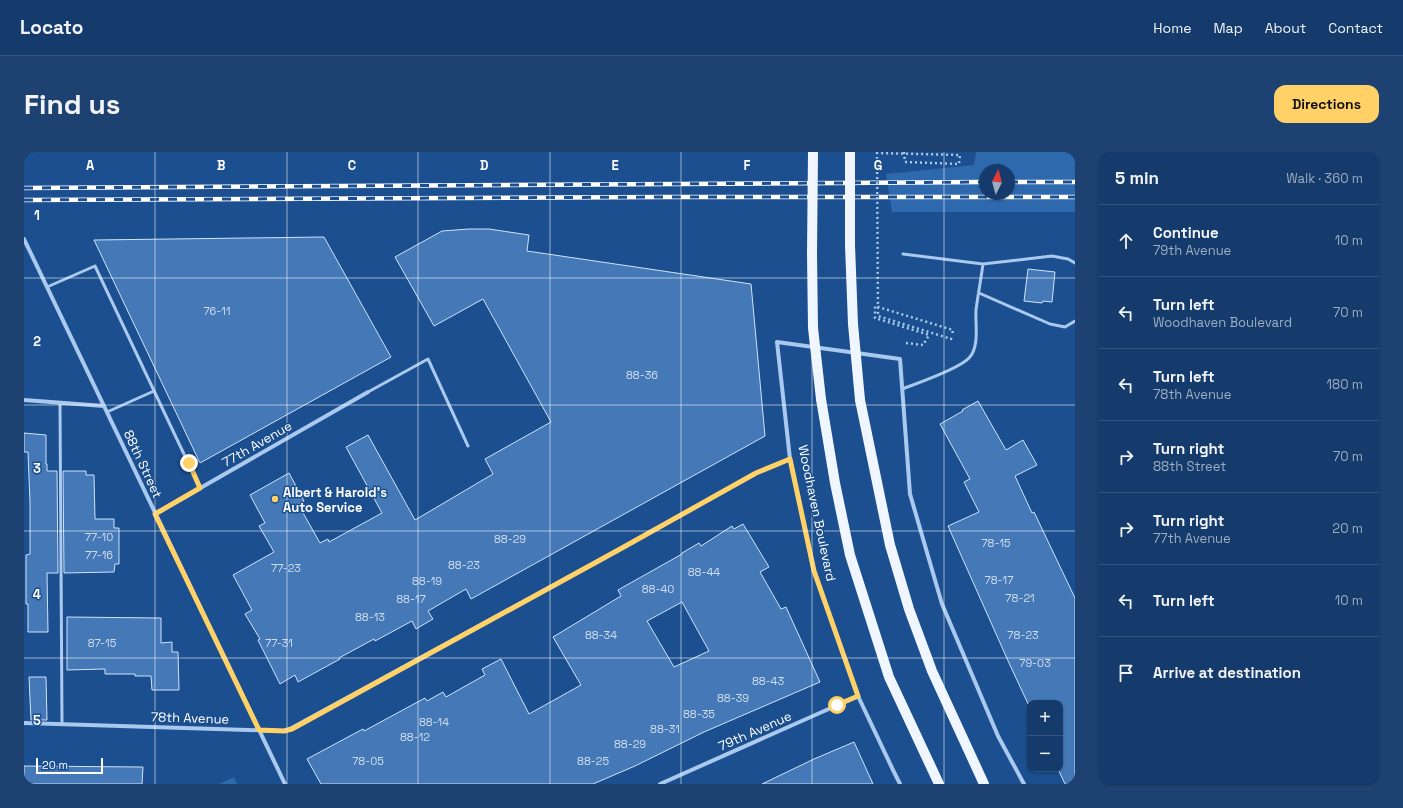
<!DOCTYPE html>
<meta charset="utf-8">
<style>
body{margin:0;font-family:"Space Grotesk",sans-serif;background:#1d4271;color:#f1f3f6}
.controls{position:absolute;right:12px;bottom:12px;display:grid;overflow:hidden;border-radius:8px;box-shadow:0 1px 3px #0004}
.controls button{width:36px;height:36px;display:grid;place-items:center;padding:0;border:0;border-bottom:1px solid #33557e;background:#143b6b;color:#f1f3f6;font:20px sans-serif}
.compass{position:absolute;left:955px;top:12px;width:36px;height:36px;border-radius:50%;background:#143b6b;box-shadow:0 1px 3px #0004;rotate:6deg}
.scale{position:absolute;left:12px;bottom:10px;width:67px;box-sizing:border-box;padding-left:4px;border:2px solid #fff;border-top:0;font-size:11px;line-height:14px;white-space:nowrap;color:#fff;-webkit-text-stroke:3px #1b4f8f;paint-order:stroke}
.stop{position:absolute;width:12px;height:12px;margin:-9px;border:3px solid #ffd166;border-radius:50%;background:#fff}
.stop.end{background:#ffd166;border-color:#fff;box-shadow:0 1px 4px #0008}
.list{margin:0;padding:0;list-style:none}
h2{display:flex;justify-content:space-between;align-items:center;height:52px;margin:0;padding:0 16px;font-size:17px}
h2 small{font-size:13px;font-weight:400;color:#9dadc1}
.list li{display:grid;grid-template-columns:26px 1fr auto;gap:12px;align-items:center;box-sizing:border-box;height:72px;padding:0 16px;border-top:1px solid #33557e}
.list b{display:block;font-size:15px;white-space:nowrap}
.list p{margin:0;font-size:13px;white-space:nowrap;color:#9dadc1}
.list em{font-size:13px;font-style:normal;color:#9dadc1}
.icon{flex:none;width:22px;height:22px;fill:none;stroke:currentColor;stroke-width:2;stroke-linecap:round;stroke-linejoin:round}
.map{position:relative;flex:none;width:1051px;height:632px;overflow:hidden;border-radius:12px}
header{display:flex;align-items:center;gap:24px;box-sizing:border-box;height:56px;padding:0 20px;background:#143b6b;border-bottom:1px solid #33557e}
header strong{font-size:19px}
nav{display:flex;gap:22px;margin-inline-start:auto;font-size:14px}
.intro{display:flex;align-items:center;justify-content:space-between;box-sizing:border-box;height:96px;padding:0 24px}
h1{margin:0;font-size:28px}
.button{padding:10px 18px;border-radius:12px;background:#ffd166;color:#111;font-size:14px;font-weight:700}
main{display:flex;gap:24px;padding:0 24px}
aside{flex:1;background:#143b6b;border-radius:12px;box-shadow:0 1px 3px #0004}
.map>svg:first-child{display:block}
</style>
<header>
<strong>Locato</strong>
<nav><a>Home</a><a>Map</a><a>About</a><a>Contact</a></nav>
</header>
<div class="intro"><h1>Find us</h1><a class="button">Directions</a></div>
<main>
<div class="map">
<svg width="1051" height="632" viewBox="0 0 1051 632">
<rect width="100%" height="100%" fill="#1b4f8f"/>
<!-- green -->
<path fill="#2e69ad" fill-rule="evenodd" d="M952 0H1051V60H868L862 22 950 13ZM961 18H985V42H961Z
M210 625 213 632H195Z"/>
<!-- building -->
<path fill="#4478b7" stroke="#cfe3fa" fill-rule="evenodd" d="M445 77H465L505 83 503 99 727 132 741 284 447 447 442 437 404 459 409 467 392 477 388 469 351 489 350 487 315 506 316 507 274 530 271 523 256 532 234 488 236 487 221 462 228 458 209 423 250 400 235 374 241 371 226 343 265 321 280 349 274 352 296 391 304 387 305 390 358 361 322 295 344 283 391 368 469 322 461 307 527 270 459 147 410 174 371 105 418 79Z
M300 85 367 205 176 311 70 88Z
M1004 117 1031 120 1028 150 1019 149 1018 151 1000 149Z
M954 249 982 298 999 288 1013 313 991 324 1008 361 1010 360 1051 446V632H1041L1034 617H1036V551H1006V556L985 511 924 374 955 360 940 330 946 327 916 272 939 259 938 258Z
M0 281 22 283V312H23V319H33L34 421H23L24 480H4V452H2V403L6 402V351L4 300H0Z
M39 319H62V323H70L71 367H90V376H95V412H91L90 420 40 421Z
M719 372 745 415 736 420 757 457 762 455 796 530 680 580 611 614 569 632H297L283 607 339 577 340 579 401 546 403 549 419 540 422 545 461 523 458 517 477 507 505 562 557 533 529 485 597 444 594 438 658 402V401L675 391 677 394 708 374 710 377ZM658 450 685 499 650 515 623 469Z
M43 465 137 466V491L148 490V500H154L155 538H128L127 524H111V522H81V517L43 518Z
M5 525H22L23 568H7Z
M830 590 849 632H738L790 607Z
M0 614 119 615 118 632H0Z"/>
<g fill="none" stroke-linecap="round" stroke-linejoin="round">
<!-- path -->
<path stroke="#a9c9ee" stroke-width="2.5" stroke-dasharray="2 3" stroke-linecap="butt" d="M880 0 881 10
M882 191 899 193 905 183 851 166V154L929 178 928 183"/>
<!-- service -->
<path stroke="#a9c9ee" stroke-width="3" d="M959 112 1028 104 1044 107 1051 111
M23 135 71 114 176 336
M955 141 1026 172 1041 175 1051 169
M878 237C894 231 935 217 945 206 956 195 951 171 952 158 954 142 957 127 959 112L879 102
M344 240 404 207 444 294
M36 251 38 572
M83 260 130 239"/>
<!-- minor -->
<path stroke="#a9c9ee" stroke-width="4" d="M0 87 261 632
M0 248 80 254
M131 362 344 240
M0 571 260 579 264 578 598 396 732 321 766 307
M636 632 834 544
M876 632 869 618 834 544 790 419 766 307 753 190 876 207 886 342 918 452 974 584 1000 632"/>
<!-- primary -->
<path stroke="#f0f6ff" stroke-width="10" d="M797 247 811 331 826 403 865 525 915 632
M836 248 866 393 885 457 908 519 960 632"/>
<defs>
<path id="rail" d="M985 30H1051
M0 36 961 30
M0 48 641 45H1051"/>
</defs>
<!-- rail casing -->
<use href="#rail" stroke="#fff" stroke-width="4.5"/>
<!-- rail -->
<use href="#rail" stroke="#1b4f8f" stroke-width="3" stroke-dasharray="9" stroke-linecap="butt"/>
<!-- path-bridge -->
<path stroke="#a9c9ee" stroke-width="2.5" stroke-dasharray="2 3" stroke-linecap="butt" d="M881 10 935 12 936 3 853 1 854 164 927 187 928 183"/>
<!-- primary-bridge -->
<path stroke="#f0f6ff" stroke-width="10" d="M789 0 788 102 789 176 797 247
M826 0V93L829 172 836 248"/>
</g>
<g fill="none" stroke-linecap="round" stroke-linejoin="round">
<!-- route -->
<path stroke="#ffd166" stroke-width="5" d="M165 311 176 336 131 362 235 578 260 579 268 577 598 396 732 321 766 307 790 419 834 544 813 553"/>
</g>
<!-- grid -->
<path fill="none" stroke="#fff" stroke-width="1" stroke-opacity="0.55" d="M131 0V632M263 0V632M394 0V632M526 0V632M657 0V632M788 0V632M920 0V632M0 126H1051M0 253H1051M0 379H1051M0 506H1051"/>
<!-- markers -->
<circle fill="#ffd166" stroke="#1b4f8f" stroke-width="1.5" cx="251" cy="347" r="4"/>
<g text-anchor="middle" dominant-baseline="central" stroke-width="3" stroke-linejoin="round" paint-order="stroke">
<!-- number labels -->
<g font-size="11" fill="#d0dded">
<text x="193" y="159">76-11</text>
<text x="618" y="223">88-36</text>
<text x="75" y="385">77-10</text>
<text x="486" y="387">88-29</text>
<text x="972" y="391">78-15</text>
<text x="75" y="403">77-16</text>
<text x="440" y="413">88-23</text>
<text x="262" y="416">77-23</text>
<text x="680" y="420">88-44</text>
<text x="975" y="428">78-17</text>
<text x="403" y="429">88-19</text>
<text x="634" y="437">88-40</text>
<text x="996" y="446">78-21</text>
<text x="387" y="447">88-17</text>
<text x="346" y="465">88-13</text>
<text x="577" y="483">88-34</text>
<text x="999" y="483">78-23</text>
<text x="78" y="491">87-15</text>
<text x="255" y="491">77-31</text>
<text x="1011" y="511">79-03</text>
<text x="744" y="529">88-43</text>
<text x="709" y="546">88-39</text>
<text x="675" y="562">88-35</text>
<text x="410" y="570">88-14</text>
<text x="641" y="577">88-31</text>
<text x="391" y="585">88-12</text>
<text x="606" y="592">88-29</text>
<text x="344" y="609">78-05</text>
<text x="569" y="609">88-25</text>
</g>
<!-- street labels -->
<g font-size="13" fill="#fff" stroke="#1b4f8f">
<text transform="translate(233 292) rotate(-30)">77th Avenue</text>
<text transform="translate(119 312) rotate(65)">88th Street</text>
<text transform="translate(793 361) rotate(78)">Woodhaven Boulevard</text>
<text transform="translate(166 566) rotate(2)">78th Avenue</text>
<text transform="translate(731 579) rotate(-24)">79th Avenue</text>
</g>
<!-- poi labels -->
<g font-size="13" font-weight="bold" fill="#fff" stroke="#1b4f8f" text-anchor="start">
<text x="259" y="340">Albert &amp; Harold’s<tspan x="259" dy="15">Auto Service</tspan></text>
</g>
</g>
<g font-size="13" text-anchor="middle" font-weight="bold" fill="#fff" stroke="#1b4f8f" stroke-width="3" stroke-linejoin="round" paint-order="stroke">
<text x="66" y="18">A</text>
<text x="197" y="18">B</text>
<text x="328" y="18">C</text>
<text x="460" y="18">D</text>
<text x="591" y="18">E</text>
<text x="723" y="18">F</text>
<text x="854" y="18">G</text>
<text x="13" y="68">1</text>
<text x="13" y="194">2</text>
<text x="13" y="321">3</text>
<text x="13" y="447">4</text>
<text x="13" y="573">5</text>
</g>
</svg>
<div class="controls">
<button>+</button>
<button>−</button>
</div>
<svg class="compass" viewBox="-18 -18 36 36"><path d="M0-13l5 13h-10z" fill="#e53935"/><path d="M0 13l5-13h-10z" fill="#9dadc1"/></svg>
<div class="scale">20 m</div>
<div class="stop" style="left:813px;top:553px"></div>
<div class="stop end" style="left:165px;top:311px"></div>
</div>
<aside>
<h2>5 min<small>Walk · 360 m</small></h2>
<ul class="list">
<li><svg class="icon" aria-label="ahead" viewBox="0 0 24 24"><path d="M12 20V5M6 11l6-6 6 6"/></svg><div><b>Continue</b><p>79th Avenue</p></div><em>10 m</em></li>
<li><svg class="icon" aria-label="left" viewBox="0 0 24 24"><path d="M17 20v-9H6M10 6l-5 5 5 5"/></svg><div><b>Turn left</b><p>Woodhaven Boulevard</p></div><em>70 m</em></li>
<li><svg class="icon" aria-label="left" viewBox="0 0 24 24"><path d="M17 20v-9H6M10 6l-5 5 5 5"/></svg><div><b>Turn left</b><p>78th Avenue</p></div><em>180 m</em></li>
<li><svg class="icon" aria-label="right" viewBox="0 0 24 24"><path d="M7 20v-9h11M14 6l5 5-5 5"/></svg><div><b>Turn right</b><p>88th Street</p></div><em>70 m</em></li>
<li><svg class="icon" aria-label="right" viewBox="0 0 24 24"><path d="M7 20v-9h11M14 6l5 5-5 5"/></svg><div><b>Turn right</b><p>77th Avenue</p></div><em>20 m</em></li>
<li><svg class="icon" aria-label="left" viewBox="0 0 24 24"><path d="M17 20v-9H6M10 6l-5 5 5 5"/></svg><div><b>Turn left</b></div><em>10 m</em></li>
<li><svg class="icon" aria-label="arrive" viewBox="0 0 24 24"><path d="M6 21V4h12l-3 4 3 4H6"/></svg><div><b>Arrive at destination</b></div></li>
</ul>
</aside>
</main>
